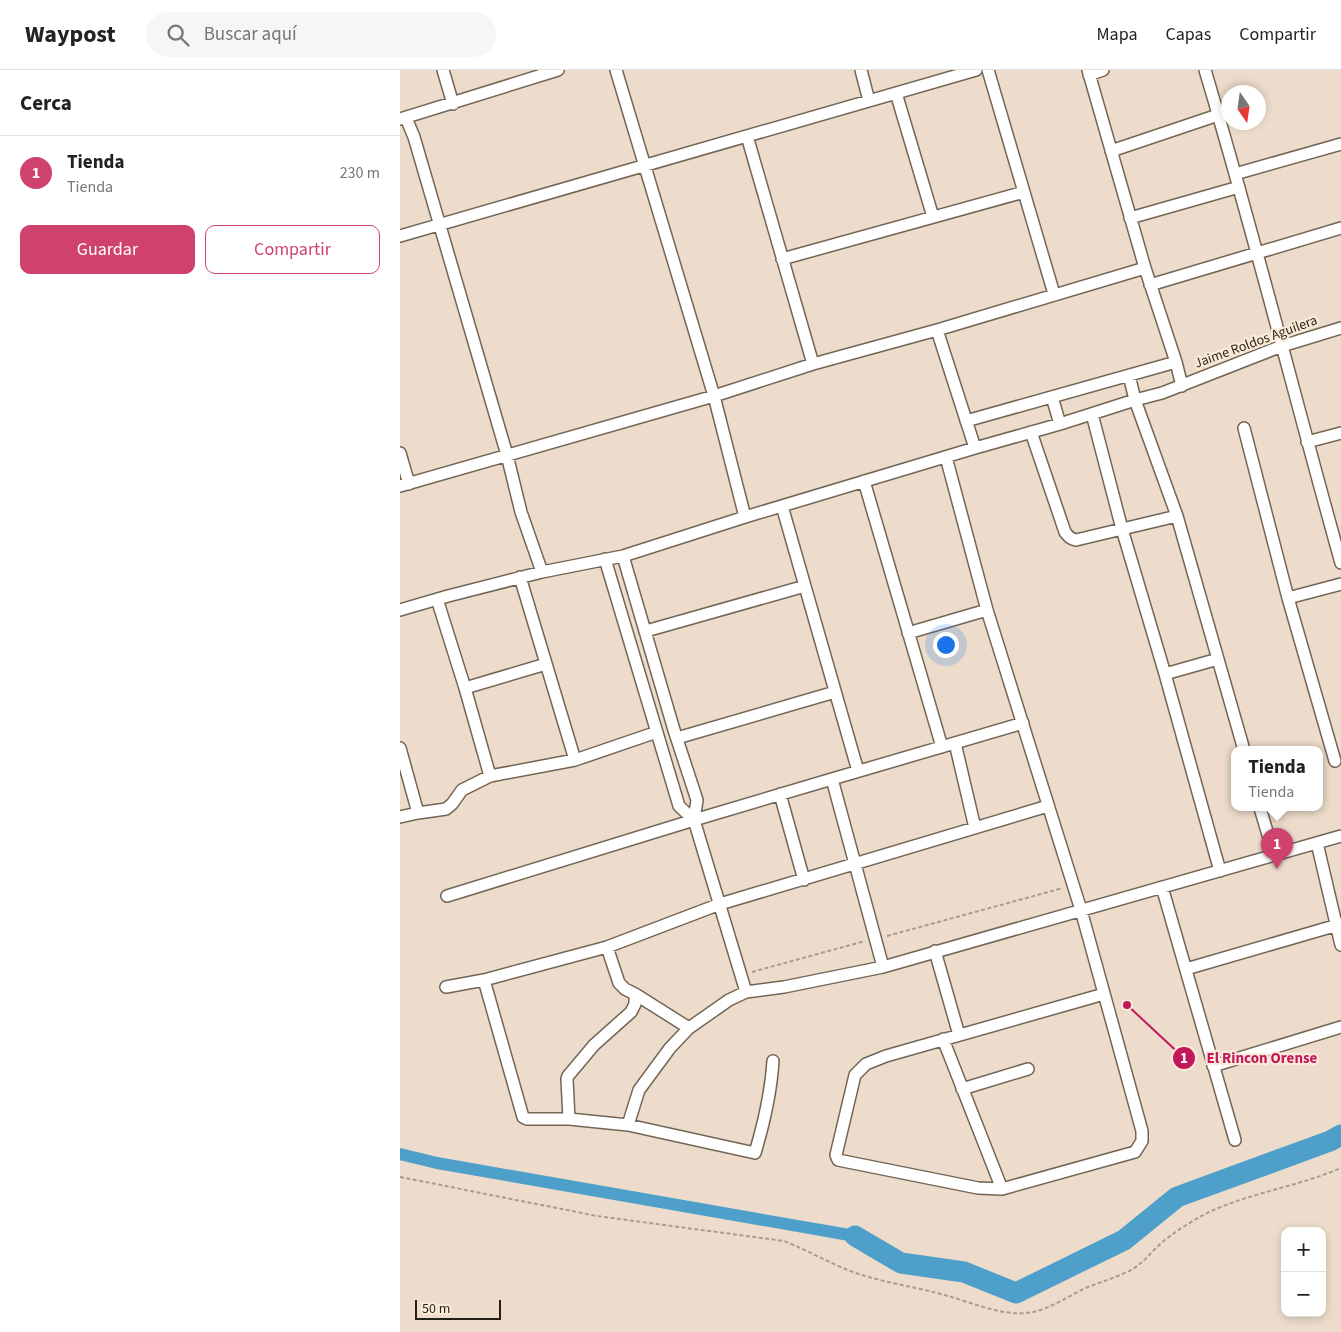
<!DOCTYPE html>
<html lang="es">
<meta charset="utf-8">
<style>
body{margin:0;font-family:"Source Sans 3",sans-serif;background:#f6f6f6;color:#222}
.controls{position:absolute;right:15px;bottom:15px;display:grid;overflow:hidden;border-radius:10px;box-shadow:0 2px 8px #0003}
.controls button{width:45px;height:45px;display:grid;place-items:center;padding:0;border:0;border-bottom:1px solid #e0e0e0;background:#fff;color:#222;font:25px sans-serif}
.compass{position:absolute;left:821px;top:15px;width:45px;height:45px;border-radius:50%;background:#fff;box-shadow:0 2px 8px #0003;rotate:167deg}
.scale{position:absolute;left:15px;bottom:12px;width:86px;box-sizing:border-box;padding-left:5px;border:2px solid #241f18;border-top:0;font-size:14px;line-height:18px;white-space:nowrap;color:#241f18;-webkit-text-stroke:4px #faead8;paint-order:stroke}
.you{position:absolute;left:545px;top:574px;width:18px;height:18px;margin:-12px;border:4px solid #fff;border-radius:50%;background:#1a73e8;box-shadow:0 0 0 8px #1a73e833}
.badge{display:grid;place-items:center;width:32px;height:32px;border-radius:50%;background:#cf426e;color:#fff;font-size:16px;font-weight:700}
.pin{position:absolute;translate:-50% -41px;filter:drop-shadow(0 1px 2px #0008)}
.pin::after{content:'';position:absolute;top:26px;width:18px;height:15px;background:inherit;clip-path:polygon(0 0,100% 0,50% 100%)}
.popup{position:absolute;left:831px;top:676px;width:92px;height:65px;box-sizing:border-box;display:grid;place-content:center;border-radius:10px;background:#fff;filter:drop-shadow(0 1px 4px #0005);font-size:16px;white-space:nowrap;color:#767676}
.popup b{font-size:19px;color:#222}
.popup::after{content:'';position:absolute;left:50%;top:100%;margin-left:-10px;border:10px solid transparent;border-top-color:#fff}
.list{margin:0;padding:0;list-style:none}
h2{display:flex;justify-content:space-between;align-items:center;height:65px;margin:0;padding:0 20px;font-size:21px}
h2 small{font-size:16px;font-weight:400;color:#767676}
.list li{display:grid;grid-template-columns:32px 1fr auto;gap:15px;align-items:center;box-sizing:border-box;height:75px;padding:0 20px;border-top:1px solid #e0e0e0}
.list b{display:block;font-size:19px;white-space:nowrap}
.list p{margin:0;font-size:16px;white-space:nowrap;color:#767676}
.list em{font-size:16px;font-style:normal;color:#767676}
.actions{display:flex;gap:10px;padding:15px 20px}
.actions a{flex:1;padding:11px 0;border:1px solid #cf426e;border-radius:10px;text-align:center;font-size:18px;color:#cf426e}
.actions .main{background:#cf426e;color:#fff}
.icon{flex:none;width:28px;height:28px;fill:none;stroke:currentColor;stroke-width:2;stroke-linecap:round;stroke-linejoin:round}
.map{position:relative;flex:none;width:941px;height:1262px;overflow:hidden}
header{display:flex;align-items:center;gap:30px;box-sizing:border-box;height:70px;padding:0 25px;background:#fff;border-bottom:1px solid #e0e0e0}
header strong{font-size:24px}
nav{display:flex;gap:28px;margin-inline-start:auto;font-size:18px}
.search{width:350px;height:45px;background:#f6f6f6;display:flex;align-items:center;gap:12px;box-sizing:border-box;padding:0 18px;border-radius:28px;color:#767676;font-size:19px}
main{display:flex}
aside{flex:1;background:#fff}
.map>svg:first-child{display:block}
</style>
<header>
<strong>Waypost</strong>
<div class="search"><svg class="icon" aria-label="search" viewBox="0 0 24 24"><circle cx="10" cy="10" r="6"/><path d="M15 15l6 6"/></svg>Buscar aquí</div>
<nav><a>Mapa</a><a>Capas</a><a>Compartir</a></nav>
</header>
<main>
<aside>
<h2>Cerca<small></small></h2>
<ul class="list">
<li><span class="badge">1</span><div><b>Tienda</b><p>Tienda</p></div><em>230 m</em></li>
</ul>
<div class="actions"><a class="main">Guardar</a><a>Compartir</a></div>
</aside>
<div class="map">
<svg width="941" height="1262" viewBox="0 0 941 1262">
<rect width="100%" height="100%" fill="#eddccb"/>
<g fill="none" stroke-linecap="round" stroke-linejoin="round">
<!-- canal -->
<path stroke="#4ea0cb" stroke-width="12" d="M0 1084 37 1093 455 1166"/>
<!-- river -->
<path stroke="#4ea0cb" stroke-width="21" d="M455 1166 501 1193 564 1202 616 1223 724 1170 777 1127 930 1071 941 1065"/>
<defs>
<path id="street" d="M43 0 53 34
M216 0 314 326 345 447
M461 0 469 31
M588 0 654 224
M688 0 745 198 776 292 782 316
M805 0C854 163 895 329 941 493
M689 5 703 0
M496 23 533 147
M6 48 14 67 107 385 121 442 142 502
M0 49 158 0
M347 66 413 294
M711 81 818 45
M835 104 941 74
M730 148 839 117
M0 166 576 0
M382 189 624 122
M750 215 941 158
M537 260 575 378
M729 305 735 330 777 446 844 680
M652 327 660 354
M692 344 722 459 765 604 820 801
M566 351 776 292
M844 358 888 528 935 691
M631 362 665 462C668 466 670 469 676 470L777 446
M907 372 941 363
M0 383 9 414
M546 387 587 540 681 840 742 1061V1071L735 1082 602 1119 578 1118 438 1090 436 1085 455 1005 466 994 486 986 704 924
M464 411 542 677
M0 416 314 326 413 294 537 260 745 198
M382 436 458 701
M205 489 279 736 294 750 297 730 274 660 223 486
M120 507 175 690
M888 528 941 514
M37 529 65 618 90 706
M0 540 48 526 142 502 223 486 345 447 575 378 660 354 735 330 762 323 882 276 941 258
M246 561 405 516
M508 563 587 540
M765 604 818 589
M65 618 146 594
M277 668 435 622
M555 673 575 758
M0 678 18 743
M380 724 404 810
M860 738 874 785
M0 747 18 743 46 739 52 734 62 720 90 706 175 690 257 662
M917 773 941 875
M762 817 835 1070
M47 826 294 750
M207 877 219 913 225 919 235 924 289 958
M535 881 559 965
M483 897 432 709 623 653
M786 899 941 854
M84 910 121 1040 123 1047 127 1049H169L228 1055 355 1083C364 1053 371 1022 373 991
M46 917 84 910 207 877 320 834 648 736
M346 922 294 750 432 709
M543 969 602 1119
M813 996 941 957
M562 1019 628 999
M169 1049 167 1009 168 1006 194 975 231 942 235 934V924
M228 1055 239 1020 270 978 289 958 329 930 346 922 384 917 483 897 941 766"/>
</defs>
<!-- street casing -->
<use href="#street" stroke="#736555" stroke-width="14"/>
<!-- path -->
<path stroke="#a99c8f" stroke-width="2" stroke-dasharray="4 2.5" stroke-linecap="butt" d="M487 866 663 818
M352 902 465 871
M0 1107 197 1146 384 1171C407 1180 429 1193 453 1202 484 1213 517 1217 548 1226 573 1233 607 1248 633 1242 652 1238 670 1225 688 1217 701 1212 714 1208 727 1202 740 1196 748 1186 758 1176 772 1163 789 1153 805 1144 848 1123 897 1117 941 1098"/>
<!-- street -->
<use href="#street" stroke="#fff" stroke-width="11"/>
</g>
<g text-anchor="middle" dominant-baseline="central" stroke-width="4.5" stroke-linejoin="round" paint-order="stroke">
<!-- street labels -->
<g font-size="14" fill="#241f18" stroke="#faead8">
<text transform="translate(856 272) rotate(-20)">Jaime Roldos Aguilera</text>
</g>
</g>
<!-- callouts -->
<path fill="none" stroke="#c2185b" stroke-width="2" d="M727 935L784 988"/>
<g fill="#c2185b" stroke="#faead8" stroke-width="2">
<circle cx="727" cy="935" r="5"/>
<circle cx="784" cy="988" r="12"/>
</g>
<g font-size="15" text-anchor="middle" font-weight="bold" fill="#fff">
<text x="784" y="993">1</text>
</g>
<g font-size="15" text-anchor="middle" font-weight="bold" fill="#c2185b" stroke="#faead8" stroke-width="4.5" stroke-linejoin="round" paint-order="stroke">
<text x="862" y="993">El Rincon Orense</text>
</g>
</svg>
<div class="controls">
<button>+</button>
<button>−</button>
</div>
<svg class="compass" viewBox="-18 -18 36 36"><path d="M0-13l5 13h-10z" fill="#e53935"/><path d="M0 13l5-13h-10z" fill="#767676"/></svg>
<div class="scale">50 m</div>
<div class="you"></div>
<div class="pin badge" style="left:877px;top:799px">1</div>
<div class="popup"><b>Tienda</b>Tienda</div>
</div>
</main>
